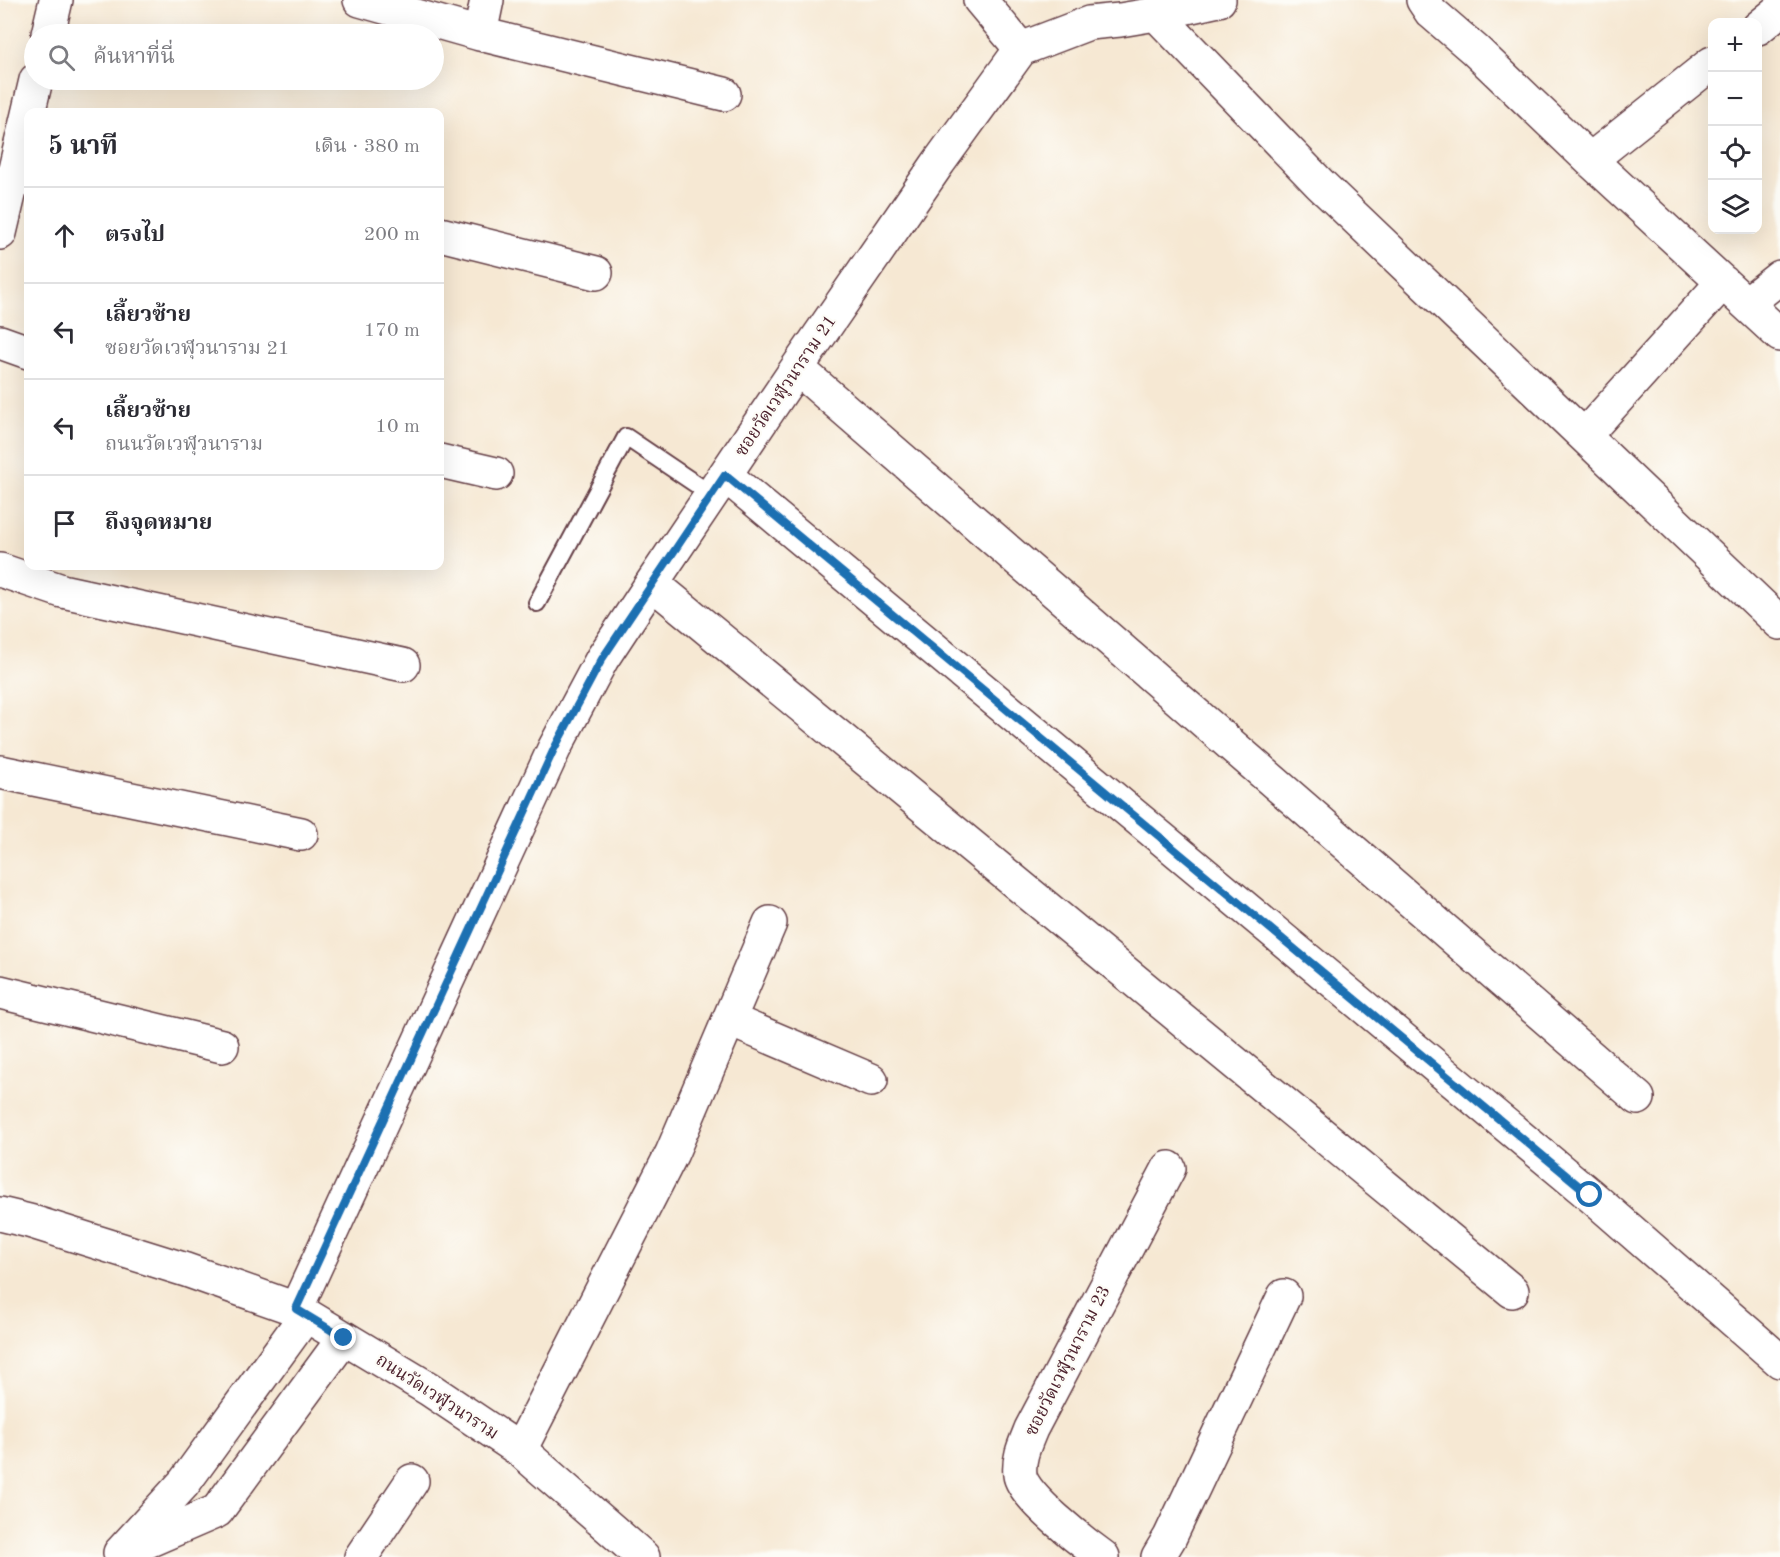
<!DOCTYPE html>
<html lang="th">
<meta charset="utf-8">
<style>
body{margin:0;font-family:"Old Standard TT","Noto Serif Thai",serif;background:#f7f7f7;color:#2b2b33}
.controls{position:absolute;right:18px;top:18px;display:grid;overflow:hidden;border-radius:12px;box-shadow:0 6px 24px #0002}
.controls button{width:54px;height:54px;display:grid;place-items:center;padding:0;border:0;border-bottom:2px solid #e1e1e2;background:#fff;color:#2b2b33;font:30px sans-serif}
.stop{position:absolute;width:18px;height:18px;margin:-14px;border:4px solid #1f6fb2;border-radius:50%;background:#fff}
.stop.end{background:#1f6fb2;border-color:#fff;box-shadow:0 2px 6px #0008}
.list{margin:0;padding:0;list-style:none}
h2{display:flex;justify-content:space-between;align-items:center;height:78px;margin:0;padding:0 24px;font-size:26px}
h2 small{font-size:20px;font-weight:400;color:#7c7c81}
.list li{display:grid;grid-template-columns:39px 1fr auto;gap:18px;align-items:center;box-sizing:border-box;height:96px;padding:0 24px;border-top:2px solid #e1e1e2}
.list b{display:block;font-size:22px;white-space:nowrap}
.list p{margin:0;font-size:20px;white-space:nowrap;color:#7c7c81}
.list em{font-size:20px;font-style:normal;color:#7c7c81}
.icon{flex:none;width:33px;height:33px;fill:none;stroke:currentColor;stroke-width:2;stroke-linecap:round;stroke-linejoin:round}
.map{position:relative;flex:none;width:1780px;height:1557px;overflow:hidden}
.search{position:absolute;background:#fff;box-shadow:0 6px 24px #0002;left:24px;top:24px;width:420px;height:66px;display:flex;align-items:center;gap:15px;box-sizing:border-box;padding:0 21px;border-radius:33px;color:#7c7c81;font-size:22px}
.panel{position:absolute;background:#fff;box-shadow:0 6px 24px #0002;left:24px;top:108px;width:420px;height:462px;border-radius:12px}
.map>svg:first-child{display:block}
</style>
<div class="map">
<svg width="1780" height="1557" viewBox="0 0 1780 1557">
<rect width="100%" height="100%" fill="#fdfcf7"/>
<filter id="ink" filterUnits="userSpaceOnUse"><feTurbulence type="fractalNoise" baseFrequency=".0167" numOctaves="2"/><feDisplacementMap in="SourceGraphic" scale="12" xChannelSelector="R" yChannelSelector="G"/><feConvolveMatrix kernelMatrix="1 2 1 2 8 2 1 2 1" color-interpolation-filters="sRGB"/></filter>
<filter id="wash" filterUnits="userSpaceOnUse"><feTurbulence type="fractalNoise" baseFrequency=".008" numOctaves="4" result="noise"/><feDisplacementMap in="SourceGraphic" scale="24" xChannelSelector="R" yChannelSelector="G"/><feGaussianBlur stdDeviation="1.35" result="paint"/><feColorMatrix in="noise" values="0 0 0 0 0 0 0 0 0 0 0 0 0 0 0 0 0 1.4 0 .05"/><feComposite in="paint" operator="in"/></filter>
<g filter="url(#wash)">
<rect width="100%" height="100%" fill="#f6e8d3"/>
</g>
<g filter="url(#ink)">
<g fill="none" stroke-linecap="round" stroke-linejoin="round">
<defs>
<path id="lane" d="M537 603 626 437 712 495"/>
<path id="street" d="M360 0 480 34 724 94
M980 0 1021 49
M1423 0 1431 12 1475 50 1590 160 1780 335
M1156 14 1320 184 1780 623
M1758 28 1780 10
M48 34 56 0
M480 34 487 0
M1590 160 1712 63
M0 233 36 80
M440 234 596 273
M1747 303 1780 277
M0 342 28 352
M797 368 1638 1098
M1584 436 1723 282
M440 461 496 474
M725 475 1590 1195 1780 1361
M0 570 62 591 403 665
M652 583 1512 1291
M0 772 301 834
M0 992 222 1046
M730 1020 871 1080
M296 1309 554 749 602 659 652 583 797 368 939 162 1021 49 1089 23 1120 20 1156 14 1219 0
M306 1315 184 1483 120 1553 217 1511 344 1338
M520 1450 672 1153 770 923
M361 1557 412 1481
M1103 1557C1085 1544 1022 1496 1020 1475 1018 1458 1025 1444 1031 1429L1169 1168
M1158 1557 1170 1537 1284 1296"/>
<path id="secondary" d="M0 1214 29 1221 186 1270 296 1309 429 1389 520 1450 643 1557"/>
</defs>
<!-- lane casing -->
<use href="#lane" stroke="#643d44" stroke-width="20"/>
<!-- street casing -->
<use href="#street" stroke="#643d44" stroke-width="36"/>
<!-- secondary casing -->
<use href="#secondary" stroke="#643d44" stroke-width="36"/>
<!-- lane -->
<use href="#lane" stroke="#fff" stroke-width="16"/>
<!-- street -->
<use href="#street" stroke="#fff" stroke-width="33"/>
<!-- secondary -->
<use href="#secondary" stroke="#fff" stroke-width="33"/>
</g>
</g>
<g fill="none" stroke-linecap="round" stroke-linejoin="round" filter="url(#ink)">
<!-- route -->
<path stroke="#1f6fb2" stroke-width="8" d="M344 1338 296 1309 554 749 602 659 725 475 1590 1195"/>
</g>
<g text-anchor="middle" dominant-baseline="central" stroke-width="4.5" stroke-linejoin="round" paint-order="stroke">
<!-- street labels -->
<g font-size="18" fill="#4a1f2b" stroke="#fdfcf7">
<text transform="translate(786 386) rotate(-56)">ซอยวัดเวฬุวนาราม 21</text>
<text transform="translate(1068 1361) rotate(-63)">ซอยวัดเวฬุวนาราม 23</text>
<text transform="translate(437 1397) rotate(33)">ถนนวัดเวฬุวนาราม</text>
</g>
</g>
</svg>
<div class="controls">
<button>+</button>
<button>−</button>
<button><svg class="icon" aria-label="locate" viewBox="0 0 24 24"><circle cx="12" cy="12" r="6"/><path d="M12 2v4M12 18v4M2 12h4M18 12h4"/></svg></button>
<button><svg class="icon" aria-label="layers" viewBox="0 0 24 24"><path d="M12 4l9 5-9 5-9-5zM3 14l9 5 9-5"/></svg></button>
</div>
<div class="stop" style="left:1590px;top:1195px"></div>
<div class="stop end" style="left:344px;top:1338px"></div>
<div class="search"><svg class="icon" aria-label="search" viewBox="0 0 24 24"><circle cx="10" cy="10" r="6"/><path d="M15 15l6 6"/></svg>ค้นหาที่นี่</div>
<section class="panel">
<h2>5 นาที<small>เดิน · 380 m</small></h2>
<ul class="list">
<li><svg class="icon" aria-label="ahead" viewBox="0 0 24 24"><path d="M12 20V5M6 11l6-6 6 6"/></svg><div><b>ตรงไป</b></div><em>200 m</em></li>
<li><svg class="icon" aria-label="left" viewBox="0 0 24 24"><path d="M17 20v-9H6M10 6l-5 5 5 5"/></svg><div><b>เลี้ยวซ้าย</b><p>ซอยวัดเวฬุวนาราม 21</p></div><em>170 m</em></li>
<li><svg class="icon" aria-label="left" viewBox="0 0 24 24"><path d="M17 20v-9H6M10 6l-5 5 5 5"/></svg><div><b>เลี้ยวซ้าย</b><p>ถนนวัดเวฬุวนาราม</p></div><em>10 m</em></li>
<li><svg class="icon" aria-label="arrive" viewBox="0 0 24 24"><path d="M6 21V4h12l-3 4 3 4H6"/></svg><div><b>ถึงจุดหมาย</b></div></li>
</ul>
</section>
</div>
